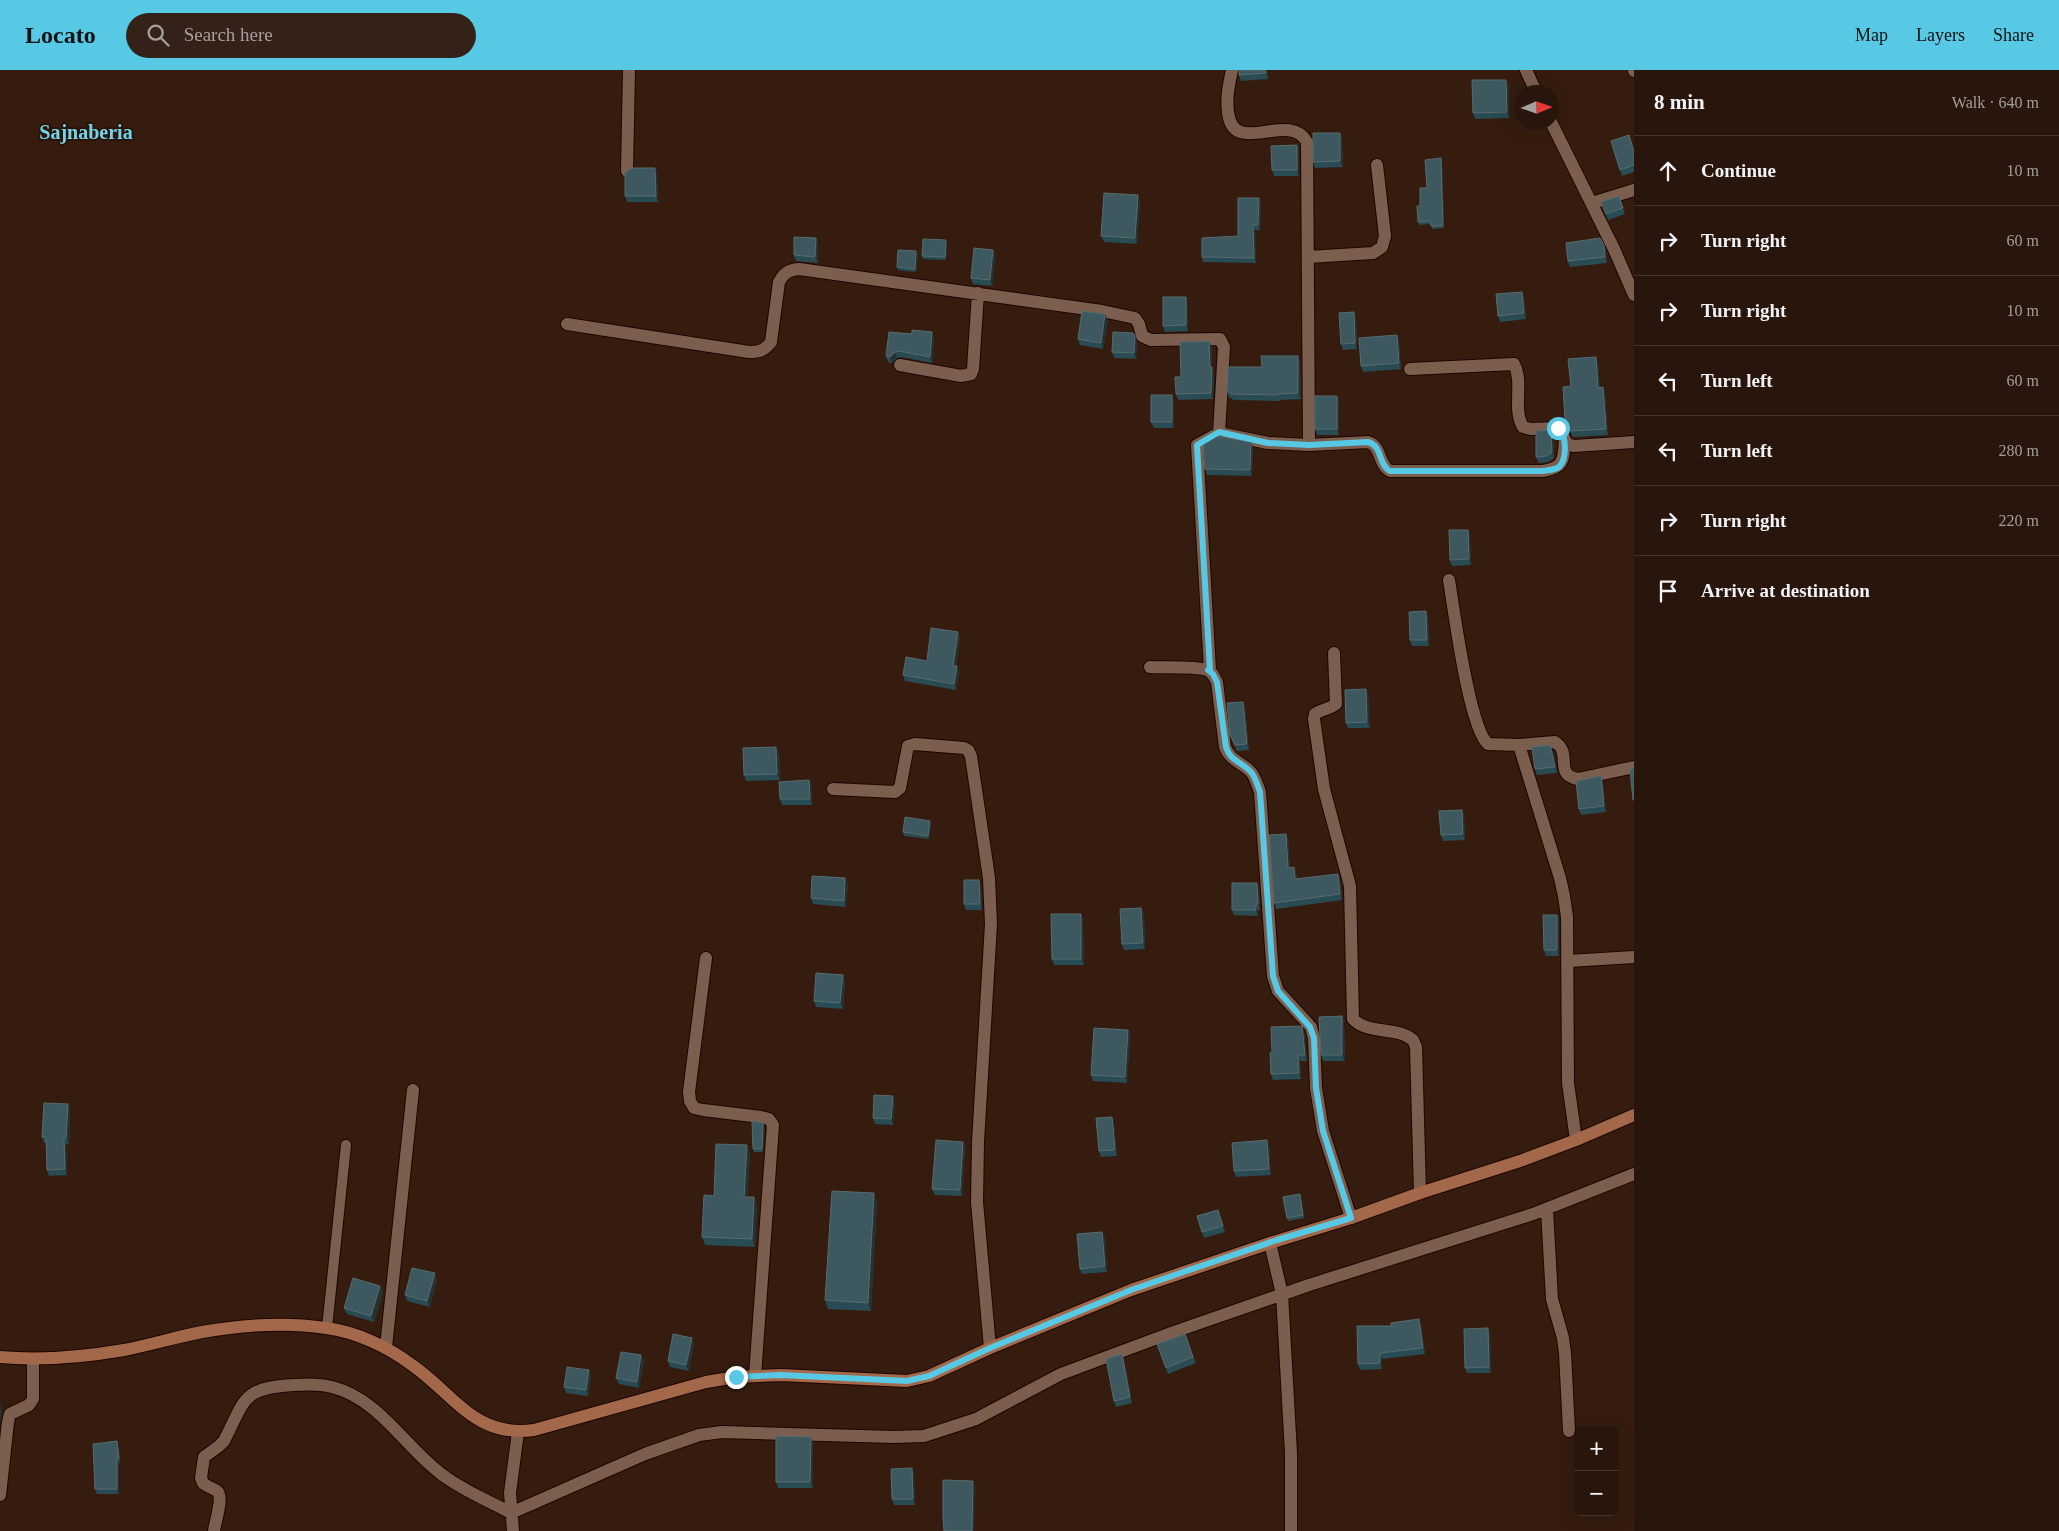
<!DOCTYPE html>
<meta charset="utf-8">
<style>
body{margin:0;font-family:Georgia,serif;background:#342219;color:#f1f3f6}
.controls{position:absolute;right:15px;bottom:15px;display:grid;overflow:hidden;border-radius:8px;box-shadow:0 5px 20px #0002}
.controls button{width:45px;height:45px;display:grid;place-items:center;padding:0;border:0;border-bottom:1px solid #44342c;background:#28150b;color:#f1f3f6;font:25px sans-serif}
.compass{position:absolute;left:1514px;top:15px;width:45px;height:45px;border-radius:50%;background:#28150b;box-shadow:0 5px 20px #0002;rotate:88deg}
.stop{position:absolute;width:15px;height:15px;margin:-11px;border:4px solid #58c9e4;border-radius:50%;background:#fff}
.stop.end{background:#58c9e4;border-color:#fff;box-shadow:0 1px 5px #0008}
.list{margin:0;padding:0;list-style:none}
h2{display:flex;justify-content:space-between;align-items:center;height:65px;margin:0;padding:0 20px;font-size:21px}
h2 small{font-size:16px;font-weight:400;color:#a59f9d}
.list li{display:grid;grid-template-columns:32px 1fr auto;gap:15px;align-items:center;box-sizing:border-box;height:70px;padding:0 20px;border-top:1px solid #44342c}
.list b{display:block;font-size:19px;white-space:nowrap}
.list em{font-size:16px;font-style:normal;color:#a59f9d}
.icon{flex:none;width:28px;height:28px;fill:none;stroke:currentColor;stroke-width:2;stroke-linecap:round;stroke-linejoin:round}
.map{position:relative;flex:none;width:1634px;height:1461px;overflow:hidden}
header{display:flex;align-items:center;gap:30px;box-sizing:border-box;height:70px;padding:0 25px;background:#58c9e4;color:#111}
header strong{font-size:24px}
nav{display:flex;gap:28px;margin-inline-start:auto;font-size:18px}
.search{width:350px;height:45px;background:#342219;display:flex;align-items:center;gap:12px;box-sizing:border-box;padding:0 18px;border-radius:28px;color:#a59f9d;font-size:19px}
main{display:flex}
aside{flex:1;background:#28150b}
.map>svg:first-child{display:block}
</style>
<header>
<strong>Locato</strong>
<div class="search"><svg class="icon" aria-label="search" viewBox="0 0 24 24"><circle cx="10" cy="10" r="6"/><path d="M15 15l6 6"/></svg>Search here</div>
<nav><a>Map</a><a>Layers</a><a>Share</a></nav>
</header>
<main>
<div class="map">
<svg width="1634" height="1461" viewBox="0 0 1634 1461">
<rect width="100%" height="100%" fill="#351c0f"/>
<g fill="none" stroke-linecap="round" stroke-linejoin="round">
<defs>
<path id="lane" d="M327 1258 346 1075"/>
<path id="street" d="M1232 0C1229 14 1226 28 1228 42 1233 89 1289 39 1307 72L1309 375
M1526 0 1536 22
M1634 0V1
M1551 52 1614 179 1634 225
M627 101 629 0
M1592 133 1634 120
M1308 187 1373 183 1382 177 1385 166 1377 95
M567 254 749 282C759 282 764 281 771 272L779 212C784 203 788 200 799 199L1102 241 1135 248 1139 254 1142 266 1151 270 1220 269 1224 277 1219 363 1268 373 1309 375 1368 372C1382 376 1378 395 1390 401H1543C1565 397 1563 390 1565 370
M900 295 961 306 971 304 973 299 978 223
M1410 299 1514 294C1524 313 1512 339 1523 357L1531 359 1559 358 1567 374 1574 376 1634 372
M1449 510C1454 540 1469 658 1488 674L1519 675 1560 808 1564 826 1567 847 1568 1013 1576 1070
M1334 583 1336 634C1330 639 1322 639 1315 644L1314 649 1324 719 1350 816 1353 949C1368 965 1397 956 1413 970L1416 977 1420 1123
M1150 597C1165 598 1194 596 1207 600 1213 602 1214 607 1217 612L1225 677C1230 690 1239 691 1249 700 1255 705 1257 714 1260 722L1273 906 1278 921 1311 957 1314 968 1316 1018 1323 1061 1351 1148
M1208 600H1210L1197 375 1219 363
M1519 675 1555 672C1573 683 1553 705 1578 709L1634 697
M833 719 895 722 900 718 908 676 915 674 964 678 968 680 971 686 989 808 991 854 978 1072 977 1132 990 1278
M706 888 689 1022 690 1031 694 1038 703 1040 761 1047 769 1049 773 1055 755 1306
M1568 891 1634 887
M1547 1139 1552 1229 1563 1268 1565 1283 1569 1361
M1270 1173 1282 1224 1291 1383V1461
M386 1277 413 1020
M0 1425 8 1352 10 1344 29 1335 33 1329V1289
M214 1461C215 1452 224 1427 217 1421 213 1418 207 1417 203 1413L201 1408 204 1387 219 1376 224 1371C246 1328 242 1318 294 1315 306 1314 320 1314 332 1317 380 1329 406 1379 444 1406 464 1421 489 1431 511 1443L645 1384 699 1365 722 1362 894 1367 924 1366 976 1349 1061 1304 1171 1263 1309 1215 1533 1144 1634 1104
M513 1461 510 1423 518 1362"/>
<path id="secondary" d="M0 1287C42 1291 83 1287 124 1280 150 1275 176 1267 202 1262 242 1255 286 1252 326 1258 357 1262 388 1277 412 1295 455 1325 475 1368 534 1360L706 1312 736 1307 781 1305 907 1311 929 1306 990 1278 1131 1220 1270 1173 1351 1148 1420 1123 1520 1091 1576 1070 1634 1045"/>
</defs>
<!-- lane casing -->
<use href="#lane" stroke="#1c0600" stroke-width="12"/>
<!-- street casing -->
<use href="#street" stroke="#1c0600" stroke-width="14"/>
<!-- secondary casing -->
<use href="#secondary" stroke="#1c0600" stroke-width="14"/>
<!-- lane -->
<use href="#lane" stroke="#7c5e4f" stroke-width="10"/>
<!-- street -->
<use href="#street" stroke="#7c5e4f" stroke-width="12"/>
<!-- secondary -->
<use href="#secondary" stroke="#a26849" stroke-width="12"/>
</g>
<!-- wall -->
<path fill="#294b53" d="M1239 0H1267L1268 9 1241 11 1239 5Z
M1509 16V48L1475 49 1473 43Z
M1340 63 1342 69 1343 97 1315 98 1313 92Z
M1611 71 1634 81V102L1622 106Z
M1297 75 1299 81V106H1274L1272 100Z
M1442 91 1444 158 1432 159 1431 154 1419 155 1418 152 1420 136 1427 118Z
M655 98 657 104 658 132H627L625 126Z
M1619 126 1625 144 1608 150 1601 132Z
M1140 131 1137 174 1104 172 1101 166Z
M1261 134 1260 160H1255L1256 193 1203 192 1202 187 1238 166Z
M816 168 818 173V193L796 191 794 185Z
M947 173 946 190 923 189 922 186Z
M1604 175 1606 181 1607 193 1570 197 1568 191Z
M993 180 995 186 992 216 973 214 971 208Z
M918 184 916 202 898 200 897 197Z
M1524 228 1526 249 1500 252 1498 246Z
M1188 233V261L1165 262 1163 256Z
M1356 248 1357 279 1343 280 1341 274Z
M1108 250 1103 279 1080 275 1078 269Z
M932 262 934 268 932 293 901 287 897 288 892 293 888 292 886 286 912 264Z
M1399 271 1401 299 1363 302 1361 296Z
M1137 272 1136 289 1114 288 1112 282Z
M1212 277V297L1214 303 1213 329 1178 330 1176 324 1181 307Z
M1298 286 1300 291 1301 329 1280 330V331L1233 330 1232 328H1229L1227 322 1262 297Z
M1598 293 1600 318 1605 323 1608 365 1573 367 1565 350 1571 316Z
M1172 325 1174 331V358H1154L1151 352Z
M1337 326 1339 332V365H1317L1315 359Z
M1551 360 1553 366 1554 388 1548 392 1539 393 1536 387Z
M1251 372 1253 378 1252 406 1207 405 1205 399Z
M1468 460 1470 466 1471 495 1452 496 1450 490Z
M1428 547 1429 576H1412L1410 570Z
M960 568 956 596H957L959 602 956 620 905 611 903 605 927 591Z
M1368 625 1370 658H1348L1346 653Z
M1245 638 1249 680 1237 681 1230 665Z
M1553 681 1557 703 1537 705 1535 699Z
M779 683 780 710 746 711 744 705Z
M809 710 812 716V735H782L780 729Z
M1603 712 1606 742 1581 745 1579 739Z
M1462 740 1464 746 1465 770 1443 771 1441 765Z
M931 754 929 769 904 766 903 762Z
M1286 764 1288 770 1290 798 1294 797 1296 803 1297 809 1340 810 1342 830 1276 839 1274 833Z
M845 808 848 814 846 837 813 834 811 828Z
M981 816 982 840H966L964 834Z
M1259 819 1260 840H1258V846L1234 845 1232 840Z
M1141 838 1144 844 1145 879 1124 880 1122 874Z
M1081 844 1083 850 1084 895H1054L1052 889Z
M1557 845 1559 851V886H1546L1544 880Z
M843 905 845 911 843 939 816 937 814 931Z
M1342 946 1344 952 1345 991H1323L1321 985Z
M1302 956 1304 962 1307 991H1300L1301 1009 1273 1010 1271 1004 1272 982Z
M1128 960 1130 966 1127 1013 1093 1011 1091 1005Z
M895 1032 893 1055 875 1054 873 1048Z
M68 1034 70 1040 69 1074H66L67 1105 49 1106 47 1100 46 1073H44L42 1067Z
M1112 1047 1114 1053 1117 1086 1101 1087 1099 1081Z
M763 1053 764 1056 763 1082H754L753 1079Z
M963 1072 965 1078 962 1126 935 1125 932 1119Z
M747 1075 750 1084 747 1127H754L757 1135 755 1177 705 1175 702 1167 714 1126Z
M1269 1076 1271 1105 1236 1107 1234 1101Z
M1300 1124 1304 1148 1288 1151 1287 1148Z
M877 1132 871 1241 828 1239 825 1230Z
M1218 1140 1225 1162 1204 1168 1197 1146Z
M1102 1162 1105 1168 1107 1202 1082 1204 1080 1199Z
M437 1209 430 1237 407 1231 405 1225Z
M380 1216 383 1222 374 1252 347 1244 344 1238Z
M1421 1255 1425 1284 1382 1289V1299L1360 1300 1358 1294Z
M1488 1258 1490 1264 1491 1303H1467L1465 1298Z
M1185 1264 1196 1293 1168 1304 1157 1274Z
M694 1274 689 1301 670 1297 668 1291Z
M1122 1284 1124 1290 1132 1333 1116 1337 1114 1331Z
M641 1285 644 1291 639 1318 619 1314 616 1308Z
M591 1306 588 1326 566 1323 564 1317Z
M117 1371 118 1375 120 1392 119 1393V1424H97L95 1419Z
M813 1373V1418H778L776 1412Z
M912 1398 914 1404 915 1435H894L892 1429Z"/>
<!-- shaded-wall -->
<path fill="#253232" d="M1265 0H1267L1268 9Z
M1506 10 1509 16V48L1507 42Z
M1340 63 1342 69 1343 97 1340 91Z
M1297 75 1299 81V106L1297 100Z
M1441 88 1442 91 1444 158 1443 156Z
M655 98 657 104 658 132 656 126Z
M1138 125 1140 131 1137 174 1135 168Z
M1259 128 1261 134 1260 160 1258 155Z
M1253 155 1255 160 1256 193 1254 188Z
M816 168 818 173V193L815 187Z
M946 170 947 173 946 190 945 187Z
M1604 175 1606 181 1607 193 1605 187Z
M993 180 995 186 992 216 990 210Z
M916 181 918 184 916 202 915 199Z
M1522 222 1524 228 1526 249 1524 243Z
M1186 227 1188 233V261L1186 255Z
M1354 242 1356 248 1357 279 1355 273Z
M1105 244 1108 250 1103 279 1101 273Z
M932 262 934 268 932 293 930 287Z
M1397 265 1399 271 1401 299 1399 293Z
M1135 266 1137 272 1136 289 1134 283Z
M1209 271 1212 277V297L1214 303 1213 329 1211 323Z
M895 282 897 288 892 293 890 287Z
M1298 286 1300 291 1301 329 1298 323Z
M1596 287 1598 293 1601 324 1598 318Z
M1603 317 1605 323 1608 365 1606 359Z
M1172 325 1174 331V358L1172 352Z
M1337 326 1339 332V365L1337 359Z
M1551 360 1553 366 1554 388 1552 382Z
M1251 372 1253 378 1252 406 1250 400Z
M1468 460 1470 466 1471 495 1469 489Z
M1426 541 1428 547 1429 576 1427 570Z
M958 562 960 568 955 602 953 596Z
M957 596 959 602 956 620 954 614Z
M1366 619 1368 625 1370 658 1367 652Z
M1243 632 1245 638 1249 680 1247 674Z
M1550 675 1553 681 1557 703 1555 697Z
M776 677 779 683 780 710 777 704Z
M1601 706 1603 712 1606 742 1604 736Z
M809 710 812 716V735L810 729Z
M1462 740 1464 746 1465 770 1463 764Z
M930 751 931 754 929 769 928 766Z
M1286 764 1288 770 1290 804 1288 798Z
M1294 797 1296 803 1298 815 1295 809Z
M1338 804 1340 810 1342 830 1340 824Z
M845 808 848 814 846 837 844 831Z
M979 810 981 816 982 840 980 834Z
M1257 813 1259 819 1260 840 1258 834Z
M1256 834 1258 840V846L1256 840Z
M1141 838 1144 844 1145 879 1143 873Z
M1081 844 1083 850 1084 895 1081 889Z
M1557 845 1559 851V886L1557 880Z
M843 905 845 911 843 939 840 933Z
M1342 946 1344 952 1345 991 1342 985Z
M1302 956 1304 962 1307 991 1305 985Z
M1128 960 1130 966 1127 1013 1125 1007Z
M1298 985 1300 991 1301 1009 1299 1003Z
M893 1026 895 1032 893 1055 891 1049Z
M68 1034 70 1040 69 1074 66 1068Z
M1112 1047 1114 1053 1117 1086 1115 1080Z
M763 1053 764 1056 763 1082 762 1079Z
M64 1068 66 1074 67 1105 65 1099Z
M1267 1070 1269 1076 1271 1105 1269 1099Z
M963 1072 965 1078 962 1126 960 1120Z
M747 1075 750 1084 747 1135 744 1127Z
M874 1123 877 1132 871 1241 868 1233Z
M754 1127 757 1135 755 1177 752 1169Z
M1102 1162 1105 1168 1107 1202 1105 1196Z
M435 1203 437 1209 430 1237 427 1231Z
M380 1216 383 1222 374 1252 371 1246Z
M1419 1249 1421 1255 1425 1284 1423 1278Z
M1488 1258 1490 1264 1491 1303 1489 1297Z
M692 1268 694 1274 689 1301 686 1295Z
M1380 1283 1382 1289V1299L1380 1293Z
M1122 1284 1124 1290 1132 1333 1130 1327Z
M641 1285 644 1291 639 1318 637 1312Z
M589 1300 591 1306 588 1326 586 1320Z
M0 1332 2 1338 0 1355Z
M811 1367 813 1373V1418L810 1412Z
M117 1388 119 1393V1424L117 1419Z
M912 1398 914 1404 915 1435 913 1429Z
M973 1411 975 1417 974 1461H972Z"/>
<!-- building -->
<path fill="#3d595f" stroke="#566c6f" d="M1239 0H1265L1266 3 1239 5Z
M1472 10H1506L1507 42 1473 43Z
M1313 63H1340V91L1313 92Z
M1629 65 1634 82V95L1620 100 1611 71Z
M1297 75V100H1272L1271 76Z
M1441 88 1443 156H1431L1430 151 1418 152 1417 136H1420V118H1427L1425 90Z
M632 98H655L656 126H625V103Z
M1104 123 1138 125 1135 168 1101 166Z
M1619 126 1623 138 1606 144 1601 132Z
M1238 128H1259L1258 155H1253L1254 188 1202 187V168L1238 166Z
M794 167 816 168 815 187 794 185Z
M1600 168 1604 175 1605 187 1568 191 1566 173Z
M923 169 946 170 945 187 922 186Z
M974 178 993 180 990 210 971 208Z
M898 180 916 181 915 199 897 197Z
M1522 222 1524 243 1498 246 1496 224Z
M1163 227H1186V255L1163 256Z
M1082 241 1105 244 1101 273 1078 269Z
M1354 242 1355 273 1341 274 1339 243Z
M912 260 932 262 930 287 899 281 895 282 890 287 886 286 889 262 912 264Z
M1113 262 1133 263 1135 266 1134 283 1112 282Z
M1397 265 1399 293 1361 296 1359 268Z
M1209 271 1210 297H1212L1211 323 1176 324 1175 307H1181L1180 272Z
M1261 286H1298V323L1278 324V325L1231 324V322H1227L1228 297H1262Z
M1596 287 1598 318 1603 317 1606 359 1571 361 1565 350 1563 317 1571 316 1568 289Z
M1151 325H1172V352H1151Z
M1315 326H1337V359H1315Z
M1551 360 1552 382 1546 386 1536 387V361Z
M1217 366 1251 372 1250 400 1205 399 1203 374Z
M1449 460H1468L1469 489 1450 490Z
M1426 541 1427 570H1410L1409 542Z
M931 558 958 562 953 596H957L954 614 903 605 906 587 927 591Z
M1366 619 1367 652 1346 653 1345 620Z
M1243 632 1247 674 1235 675 1230 665 1227 633Z
M1550 675 1555 697 1535 699 1532 677Z
M776 677 777 704 744 705 743 678Z
M1634 698V730H1633L1630 700Z
M1601 706 1604 736 1579 739 1576 711Z
M809 710 810 729H780L779 712Z
M1462 740 1463 764 1441 765 1439 741Z
M905 747 930 751 928 766 903 762Z
M1286 764 1288 798 1294 797 1295 809 1338 804 1340 824 1274 833 1269 765Z
M812 806 845 808 844 831 811 828Z
M964 810H979L980 834H964Z
M1232 813H1257L1258 834H1256V840H1232Z
M1141 838 1143 873 1122 874 1120 839Z
M1051 844H1081V889H1052Z
M1543 845H1557V880H1544Z
M816 903 843 905 840 933 814 931Z
M1342 946V985H1321L1319 947Z
M1302 956 1305 985H1298L1299 1003 1271 1004 1270 983 1272 982 1271 957Z
M1094 958 1128 960 1125 1007 1091 1005Z
M874 1025 893 1026 891 1049 873 1048Z
M44 1033 68 1034 66 1068H64L65 1099 47 1100 46 1067H42Z
M1112 1047 1115 1080 1099 1081 1096 1048Z
M752 1051 763 1053 762 1079H753Z
M936 1070 963 1072 960 1120 932 1119Z
M1267 1070 1269 1099 1234 1101 1232 1073Z
M716 1074 747 1075 744 1127H754L752 1169 702 1167 704 1125 714 1126Z
M832 1121 874 1123 868 1233 825 1230Z
M1300 1124 1303 1145 1287 1148 1283 1127Z
M1218 1140 1223 1156 1202 1162 1197 1146Z
M1102 1162 1105 1196 1080 1199 1077 1164Z
M412 1198 435 1203 427 1231 405 1225Z
M353 1208 380 1216 371 1246 344 1238Z
M1419 1249 1423 1278 1380 1283V1293L1358 1294 1357 1256H1391V1253Z
M1488 1258 1489 1297 1465 1298 1464 1259Z
M673 1264 692 1268 686 1295 668 1291Z
M1185 1264 1193 1287 1166 1298 1157 1274Z
M621 1282 641 1285 637 1312 616 1308Z
M1122 1284 1130 1327 1114 1331 1106 1289Z
M567 1297 589 1300 586 1320 564 1317Z
M776 1366 811 1367 810 1412H776Z
M117 1371 119 1388H117V1419H95L93 1374Z
M912 1398 913 1429H892L891 1399Z
M943 1410 973 1411 972 1461H944L943 1447Z"/>
<g fill="none" stroke-linecap="round" stroke-linejoin="round">
<!-- route -->
<path stroke="#58c9e4" stroke-width="6" d="M736 1307 781 1305 907 1311 929 1306 990 1278 1131 1220 1277 1170 1351 1148 1323 1061 1316 1018 1314 968 1310 957 1278 921 1273 906 1260 722C1257 714 1255 705 1249 700 1239 691 1230 690 1226 677L1217 612 1213 604 1208 600H1210L1197 375 1219 362 1268 373 1309 375 1368 372C1383 376 1378 395 1390 401H1543C1548 400 1555 400 1559 397 1567 389 1567 366 1558 358"/>
</g>
<g text-anchor="middle" dominant-baseline="central" stroke-width="4" stroke-linejoin="round" paint-order="stroke">
<!-- district labels -->
<g font-size="20" font-weight="bold" fill="#70d4ed" stroke="#2b1306">
<text x="86" y="62">Sajnaberia</text>
</g>
</g>
</svg>
<div class="controls">
<button>+</button>
<button>−</button>
</div>
<svg class="compass" viewBox="-18 -18 36 36"><path d="M0-13l5 13h-10z" fill="#e53935"/><path d="M0 13l5-13h-10z" fill="#a59f9d"/></svg>
<div class="stop" style="left:1558px;top:358px"></div>
<div class="stop end" style="left:736px;top:1307px"></div>
</div>
<aside>
<h2>8 min<small>Walk · 640 m</small></h2>
<ul class="list">
<li><svg class="icon" aria-label="ahead" viewBox="0 0 24 24"><path d="M12 20V5M6 11l6-6 6 6"/></svg><div><b>Continue</b></div><em>10 m</em></li>
<li><svg class="icon" aria-label="right" viewBox="0 0 24 24"><path d="M7 20v-9h11M14 6l5 5-5 5"/></svg><div><b>Turn right</b></div><em>60 m</em></li>
<li><svg class="icon" aria-label="right" viewBox="0 0 24 24"><path d="M7 20v-9h11M14 6l5 5-5 5"/></svg><div><b>Turn right</b></div><em>10 m</em></li>
<li><svg class="icon" aria-label="left" viewBox="0 0 24 24"><path d="M17 20v-9H6M10 6l-5 5 5 5"/></svg><div><b>Turn left</b></div><em>60 m</em></li>
<li><svg class="icon" aria-label="left" viewBox="0 0 24 24"><path d="M17 20v-9H6M10 6l-5 5 5 5"/></svg><div><b>Turn left</b></div><em>280 m</em></li>
<li><svg class="icon" aria-label="right" viewBox="0 0 24 24"><path d="M7 20v-9h11M14 6l5 5-5 5"/></svg><div><b>Turn right</b></div><em>220 m</em></li>
<li><svg class="icon" aria-label="arrive" viewBox="0 0 24 24"><path d="M6 21V4h12l-3 4 3 4H6"/></svg><div><b>Arrive at destination</b></div></li>
</ul>
</aside>
</main>
